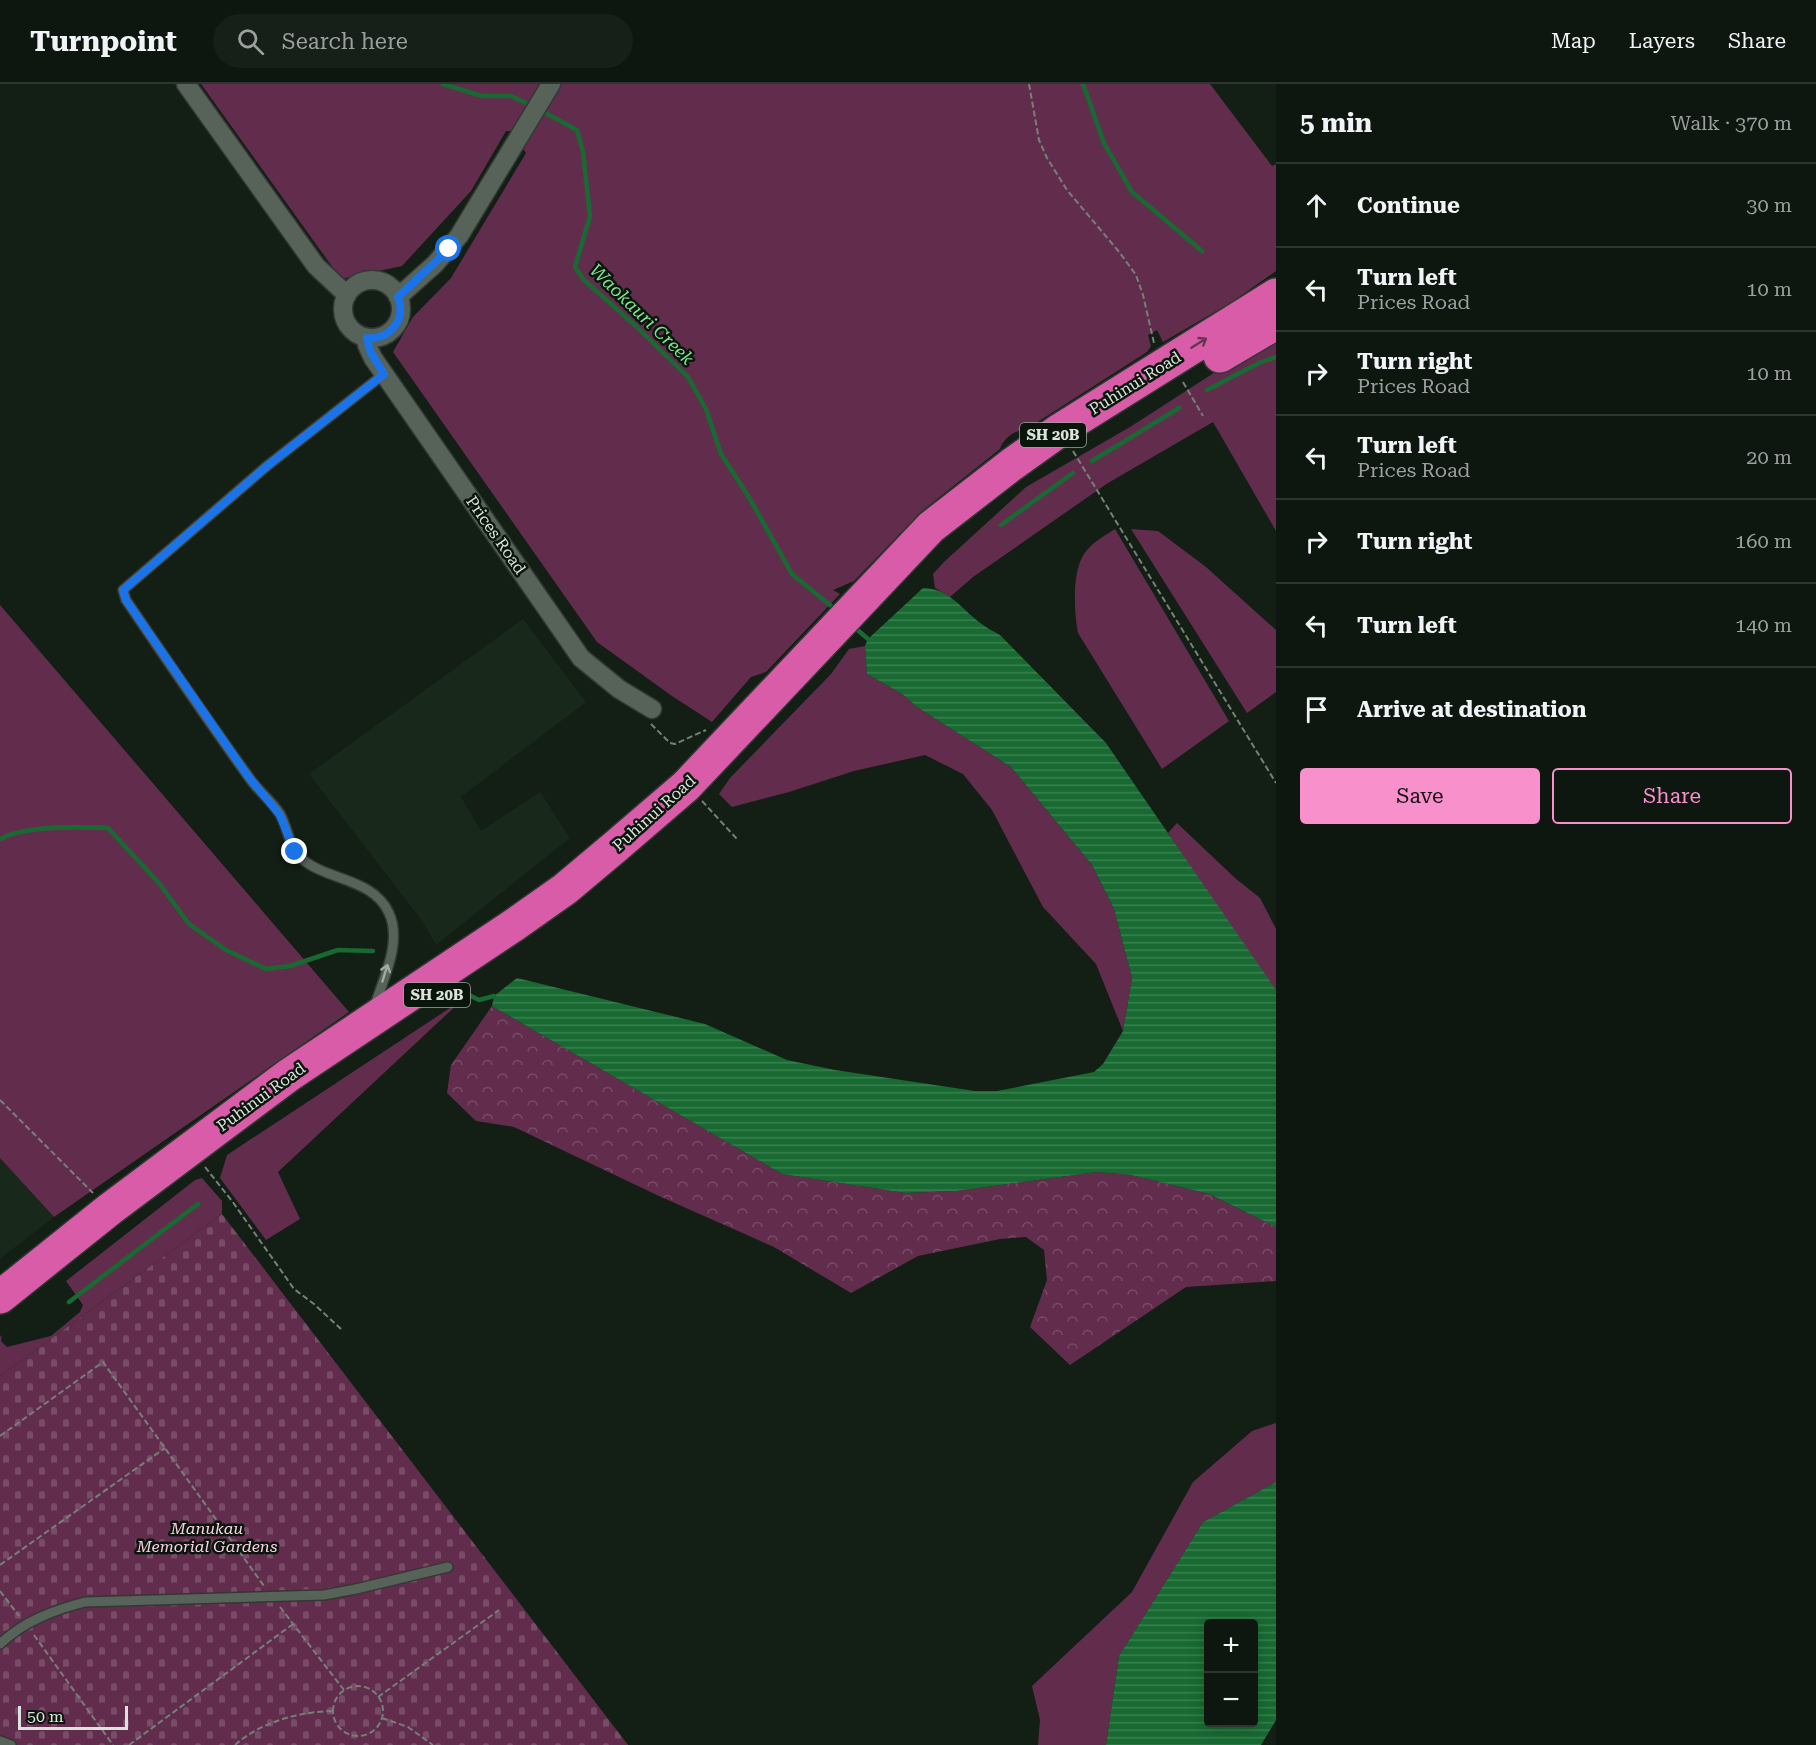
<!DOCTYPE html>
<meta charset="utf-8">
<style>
body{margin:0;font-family:"Roboto Serif",serif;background:#171f19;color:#f1f3f6}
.controls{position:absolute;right:18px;bottom:18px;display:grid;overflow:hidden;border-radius:6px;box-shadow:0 3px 15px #0003}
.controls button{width:54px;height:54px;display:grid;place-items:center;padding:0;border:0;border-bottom:2px solid #2e3530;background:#0e1610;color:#f1f3f6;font:30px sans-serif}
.scale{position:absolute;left:18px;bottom:15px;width:110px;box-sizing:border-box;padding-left:6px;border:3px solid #dce3dd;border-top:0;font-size:16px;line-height:21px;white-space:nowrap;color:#dce3dd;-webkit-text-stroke:4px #0a150c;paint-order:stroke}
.stop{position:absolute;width:18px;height:18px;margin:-14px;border:4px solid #1a73e8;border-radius:50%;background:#fff}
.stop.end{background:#1a73e8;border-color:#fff;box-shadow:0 2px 6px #0008}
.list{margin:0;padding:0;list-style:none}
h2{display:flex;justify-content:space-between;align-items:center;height:78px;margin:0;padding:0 24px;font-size:26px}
h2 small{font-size:20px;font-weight:400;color:#9b9f9f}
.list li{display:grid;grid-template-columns:39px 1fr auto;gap:18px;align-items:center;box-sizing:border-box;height:84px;padding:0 24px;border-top:2px solid #2e3530}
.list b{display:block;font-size:22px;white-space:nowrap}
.list p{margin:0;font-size:20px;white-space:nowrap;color:#9b9f9f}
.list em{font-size:20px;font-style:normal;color:#9b9f9f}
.actions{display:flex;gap:12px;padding:18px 24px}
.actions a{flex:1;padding:14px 0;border:2px solid #f890cc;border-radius:6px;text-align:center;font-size:21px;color:#f890cc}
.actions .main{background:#f890cc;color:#111}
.icon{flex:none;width:33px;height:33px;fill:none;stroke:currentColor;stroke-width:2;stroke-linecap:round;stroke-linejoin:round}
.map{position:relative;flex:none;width:1276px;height:1661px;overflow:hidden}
header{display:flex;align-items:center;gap:36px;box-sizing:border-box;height:84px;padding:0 30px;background:#0e1610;border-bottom:2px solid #2e3530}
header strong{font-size:28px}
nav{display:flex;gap:33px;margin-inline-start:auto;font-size:21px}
.search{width:420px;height:54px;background:#171f19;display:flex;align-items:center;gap:15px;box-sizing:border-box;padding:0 21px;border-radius:33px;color:#9b9f9f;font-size:22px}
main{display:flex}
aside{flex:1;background:#0e1610}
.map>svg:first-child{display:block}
</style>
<header>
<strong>Turnpoint</strong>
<div class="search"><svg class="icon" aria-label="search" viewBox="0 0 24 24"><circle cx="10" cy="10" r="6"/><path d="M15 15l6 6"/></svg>Search here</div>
<nav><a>Map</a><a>Layers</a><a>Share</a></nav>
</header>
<main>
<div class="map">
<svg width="1276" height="1661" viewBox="0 0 1276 1661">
<defs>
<pattern id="forest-crowns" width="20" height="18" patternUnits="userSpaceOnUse" patternTransform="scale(1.5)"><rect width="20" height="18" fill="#622d4d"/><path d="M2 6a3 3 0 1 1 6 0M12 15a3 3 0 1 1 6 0" fill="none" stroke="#784b66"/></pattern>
<pattern id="cemetery-stones" width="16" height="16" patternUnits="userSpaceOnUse" patternTransform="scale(1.5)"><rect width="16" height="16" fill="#622d4d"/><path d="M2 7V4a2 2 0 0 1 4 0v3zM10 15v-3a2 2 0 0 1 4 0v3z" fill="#784b66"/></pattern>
<pattern id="water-rules" width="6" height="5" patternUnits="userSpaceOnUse" patternTransform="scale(1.5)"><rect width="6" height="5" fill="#186a32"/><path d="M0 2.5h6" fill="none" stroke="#397f4f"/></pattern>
</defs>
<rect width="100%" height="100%" fill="#131e15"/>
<!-- built -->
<path fill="#18281b" d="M523 535 586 618 461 713 481 747 540 708 570 754 436 861 423 838 309 690Z
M0 1074 54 1133 0 1175Z"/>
<!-- grass -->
<path fill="#622d4d" d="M201 0H1210L1272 82 1276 80V187L1232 218 1163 258 1157 246 1148 251 1151 262 1147 268 1025 346C1014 346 1003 355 1000 365L922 427 854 497 833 506 840 510 766 588 751 593 712 638 672 612 597 558 393 268 413 233 451 194 526 69 511 47H506L471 107 402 182 341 195Z
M1276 249V447L1213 338 1108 399 973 493 950 513 935 504 933 490 944 478 1026 403 1130 343Z
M1115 445 1229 637 1162 685 1078 549C1074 527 1071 482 1088 465 1095 457 1106 451 1115 445Z
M1131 445 1158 447 1206 483 1276 546V608L1247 629Z
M0 521 349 928 54 1133 0 1074Z
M865 562 867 590 902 610 917 623 1011 683 1092 781 1114 825 1132 894 1123 947 1096 880 1043 823 992 726 963 690 925 671 854 687 789 708 732 723 719 710 730 694 831 590 849 565Z
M1177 739 1235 794 1260 814 1276 845V911L1168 749Z
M462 916 278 1088 300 1135 266 1156 220 1094 227 1071Z
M202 1094 222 1117V1130L0 1292V1253L2 1251 1 1257 7 1263 51 1252 80 1228 83 1221 66 1197 195 1096Z
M1276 1339V1398L1203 1438 1119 1572 1106 1661H1038L1040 1636 1032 1602 1132 1508 1193 1398 1252 1347Z"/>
<!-- forest -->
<path fill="url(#forest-crowns)" d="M492 922 782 1090 905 1109 956 1107 1097 1088 1131 1091 1209 1110 1276 1143V1197L1186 1203 1070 1281 1030 1243 1047 1196 1044 1166 1026 1153 1000 1155 918 1172 851 1209 774 1163 659 1112 514 1043 476 1037 447 1009 451 981Z"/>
<!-- cemetery -->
<path fill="url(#cemetery-stones)" d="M222 1130 628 1661H0V1292Z"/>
<!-- water -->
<path fill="url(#water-rules)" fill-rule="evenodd" d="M923 504C948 504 961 524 979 538 985 543 993 547 1000 551L1106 659 1276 906V1143L1209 1110 1131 1091 1097 1088 956 1107 905 1109 782 1090 492 922 494 912 517 894 705 940 787 976 835 986 975 1007H997L1094 988 1103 980 1123 947 1132 894 1114 825 1092 781 1011 683 917 623 902 610 867 590 865 562 868 555Z
M1276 1398V1636L1261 1661H1106L1119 1572 1203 1438ZM1208 1540H1254V1638H1208Z"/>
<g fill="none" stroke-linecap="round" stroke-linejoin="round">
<!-- stream -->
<path stroke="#186a32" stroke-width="4.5" d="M443 0 482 12H511L532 22
M1083 0 1104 59 1132 108 1202 167
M540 26 577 46 583 68 590 132 575 183 584 196 637 243 688 293 706 325 721 370 750 415 792 490 836 526
M1207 306 1259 279 1276 273
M1092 377 1179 324
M1001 441 1073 389
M853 542 868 555
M0 755C26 741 78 743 108 744L159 799 189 840 226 866 266 885 290 882 338 866 373 867
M463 908 479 916 494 912
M69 1218 198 1120"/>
<defs>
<path id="lane" d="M375 921C384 893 402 858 389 829 373 794 328 797 302 775 289 764 288 744 280 730 271 716 257 706 248 692 206 634 166 575 126 516L123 506 267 382 384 290
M0 1560C24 1537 54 1526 85 1518L324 1511 356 1505 448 1483
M0 1657 11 1661"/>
<path id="street" d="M186 0 316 182 347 211
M343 225a29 29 0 1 1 58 0a29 29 0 1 1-58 0Z
M398 213 435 180 459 152 551 0
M367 254V261L373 274 581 574 619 605 652 625"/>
<path id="highway" d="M1220 272 1276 239
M0 1213 110 1125 289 991 514 841 565 805 615 763 686 702 931 443 1011 381 1060 346 1276 211"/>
</defs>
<!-- lane casing -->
<use href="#lane" stroke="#323833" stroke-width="12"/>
<!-- street casing -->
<use href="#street" stroke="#323833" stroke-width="21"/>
<!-- highway casing -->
<use href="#highway" stroke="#323833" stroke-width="36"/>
<!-- path -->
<path stroke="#778078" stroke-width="2" stroke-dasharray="6 3" stroke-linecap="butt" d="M1029 0 1039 56 1047 74 1067 106 1120 169 1136 191 1143 211 1154 259
M1183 298 1203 332
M1073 367 1276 699
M651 640 670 659 675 660 706 646
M702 717 737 755
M0 1016 93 1109
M205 1083 232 1117 294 1205 314 1220 341 1245
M0 1352 103 1278 264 1502
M0 1481 165 1364
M0 1507 19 1532
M280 1523 344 1606
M34 1551 113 1661
M333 1627a25 25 0 1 1 50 0a25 25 0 1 1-50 0Z
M378 1613 499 1526
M382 1634 408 1643 433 1661
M129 1661 293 1540
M235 1661C261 1638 298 1628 332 1627"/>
<!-- lane -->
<use href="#lane" stroke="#576359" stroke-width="9"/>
<!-- street -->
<use href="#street" stroke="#576359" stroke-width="18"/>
<!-- highway -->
<use href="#highway" stroke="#d95ca9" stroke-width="33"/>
</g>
<!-- one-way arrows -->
<defs><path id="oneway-shaft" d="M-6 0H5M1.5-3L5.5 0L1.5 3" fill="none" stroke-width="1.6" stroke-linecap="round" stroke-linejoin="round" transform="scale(1.5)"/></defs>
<use stroke="#673553" href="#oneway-shaft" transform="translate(1199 259) rotate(-32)"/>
<use stroke="#a0a9a2" href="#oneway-shaft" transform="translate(385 889) rotate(-73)"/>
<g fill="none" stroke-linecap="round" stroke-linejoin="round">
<!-- route -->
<path stroke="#1a73e8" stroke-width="8" d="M295 768 280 731 248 692 126 516 123 506 267 382 384 290 370 267 367 254C390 256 407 235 398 213L449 165"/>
</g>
<g text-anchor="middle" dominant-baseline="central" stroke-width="5" stroke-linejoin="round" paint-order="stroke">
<!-- shield labels -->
<g fill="#0a150c" stroke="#9da59e" stroke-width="1.5">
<rect x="1020" y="339" width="66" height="24" rx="4.5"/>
<rect x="404" y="899" width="66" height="24" rx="4.5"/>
</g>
<g font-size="15" font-weight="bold" fill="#dce3dd">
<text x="1053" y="351">SH 20B</text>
<text x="437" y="911">SH 20B</text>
</g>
<!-- street labels -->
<g font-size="16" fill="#dce3dd" stroke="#0a150c">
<text transform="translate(1135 299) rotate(-32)">Puhinui Road</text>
<text transform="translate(496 451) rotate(55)">Prices Road</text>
<text transform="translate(654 729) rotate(-42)">Puhinui Road</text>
<text transform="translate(261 1013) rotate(-36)">Puhinui Road</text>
</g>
<!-- park labels -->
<g font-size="16" font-style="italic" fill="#fdd0e8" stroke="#0a150c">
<text x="207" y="1444">Manukau<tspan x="207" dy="18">Memorial Gardens</tspan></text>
</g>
<!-- water labels -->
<g font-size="18" font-style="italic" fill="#7de393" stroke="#0a150c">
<text transform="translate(642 230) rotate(44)">Waokauri Creek</text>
</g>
</g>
</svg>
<div class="controls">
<button>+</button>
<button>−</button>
</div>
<div class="scale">50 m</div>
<div class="stop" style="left:449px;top:165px"></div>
<div class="stop end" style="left:295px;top:768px"></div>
</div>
<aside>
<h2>5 min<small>Walk · 370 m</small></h2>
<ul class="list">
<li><svg class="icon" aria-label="ahead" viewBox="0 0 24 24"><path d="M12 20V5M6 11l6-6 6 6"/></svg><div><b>Continue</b></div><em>30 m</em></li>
<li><svg class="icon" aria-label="left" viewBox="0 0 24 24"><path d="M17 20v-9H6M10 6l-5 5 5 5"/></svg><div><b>Turn left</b><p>Prices Road</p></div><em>10 m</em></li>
<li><svg class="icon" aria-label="right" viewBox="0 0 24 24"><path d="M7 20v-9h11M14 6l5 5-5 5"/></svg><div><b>Turn right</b><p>Prices Road</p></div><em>10 m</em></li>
<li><svg class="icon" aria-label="left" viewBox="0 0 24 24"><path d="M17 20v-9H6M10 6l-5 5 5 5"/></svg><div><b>Turn left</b><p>Prices Road</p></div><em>20 m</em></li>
<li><svg class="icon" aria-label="right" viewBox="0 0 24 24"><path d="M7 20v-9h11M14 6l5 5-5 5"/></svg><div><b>Turn right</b></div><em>160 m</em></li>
<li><svg class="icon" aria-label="left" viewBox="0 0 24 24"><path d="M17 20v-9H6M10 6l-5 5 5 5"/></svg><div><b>Turn left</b></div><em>140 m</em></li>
<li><svg class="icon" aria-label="arrive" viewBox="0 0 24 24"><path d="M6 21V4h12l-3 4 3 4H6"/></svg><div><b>Arrive at destination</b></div></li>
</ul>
<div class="actions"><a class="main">Save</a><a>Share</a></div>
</aside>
</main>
